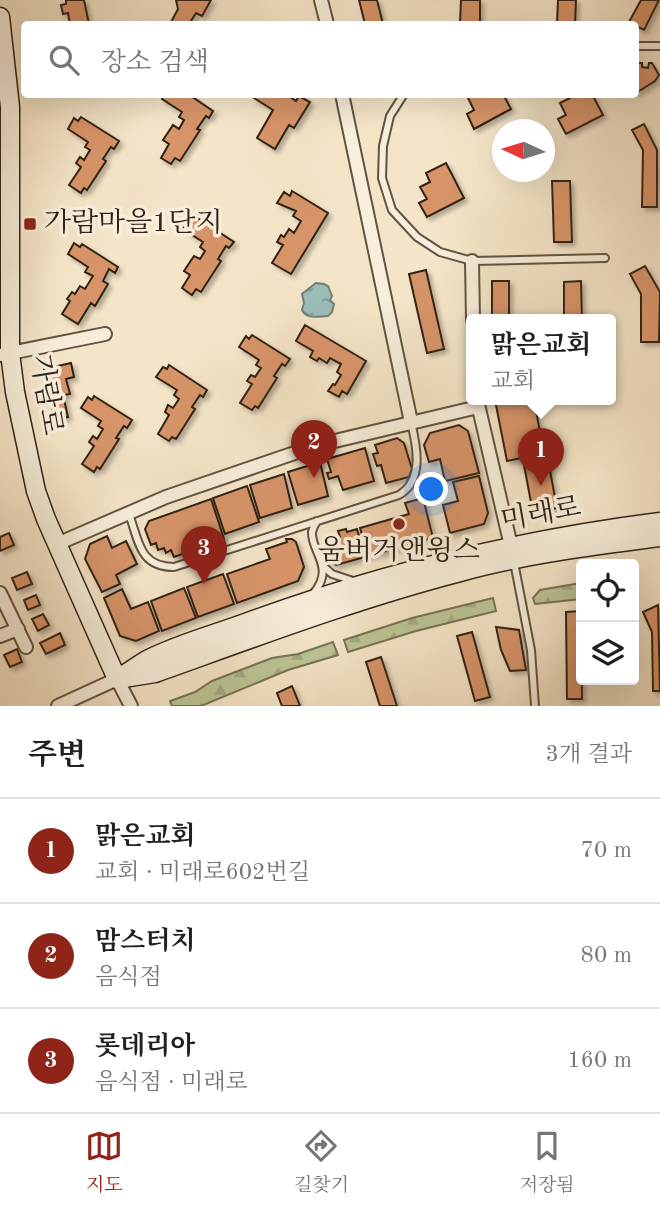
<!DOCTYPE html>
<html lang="ko">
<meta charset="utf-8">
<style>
body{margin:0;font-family:"Old Standard TT","Noto Serif KR",serif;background:#f6f6f6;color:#202124}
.controls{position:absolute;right:21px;bottom:21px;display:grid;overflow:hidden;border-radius:7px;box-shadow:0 7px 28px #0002}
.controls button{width:63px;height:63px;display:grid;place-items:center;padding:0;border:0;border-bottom:2px solid #e0e0e0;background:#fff;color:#202124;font:35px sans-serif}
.compass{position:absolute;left:492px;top:119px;width:63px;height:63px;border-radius:50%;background:#fff;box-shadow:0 7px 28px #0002;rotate:274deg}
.you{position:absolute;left:432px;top:490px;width:24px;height:24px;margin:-18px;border:5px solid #fff;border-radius:50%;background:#1a73e8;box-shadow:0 0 0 10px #1a73e833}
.badge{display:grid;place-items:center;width:46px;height:46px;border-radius:50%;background:#8f2418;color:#fff;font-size:23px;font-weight:700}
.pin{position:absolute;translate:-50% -58px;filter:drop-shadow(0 2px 4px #0008)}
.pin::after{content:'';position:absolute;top:37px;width:24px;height:21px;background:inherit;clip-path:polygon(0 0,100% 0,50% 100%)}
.popup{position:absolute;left:466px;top:314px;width:150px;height:91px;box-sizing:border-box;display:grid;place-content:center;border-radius:7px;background:#fff;filter:drop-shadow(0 2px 5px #0005);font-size:23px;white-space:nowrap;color:#757577}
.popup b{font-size:26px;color:#202124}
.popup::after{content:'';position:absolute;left:50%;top:100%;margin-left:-14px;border:14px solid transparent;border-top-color:#fff}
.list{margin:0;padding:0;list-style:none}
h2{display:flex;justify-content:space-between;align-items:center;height:91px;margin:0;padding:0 28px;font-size:30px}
h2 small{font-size:23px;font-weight:400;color:#757577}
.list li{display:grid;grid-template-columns:46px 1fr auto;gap:21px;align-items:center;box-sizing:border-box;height:105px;padding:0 28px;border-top:2px solid #e0e0e0}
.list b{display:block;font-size:26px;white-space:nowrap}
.list p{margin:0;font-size:23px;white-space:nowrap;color:#757577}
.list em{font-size:23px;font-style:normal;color:#757577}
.icon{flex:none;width:38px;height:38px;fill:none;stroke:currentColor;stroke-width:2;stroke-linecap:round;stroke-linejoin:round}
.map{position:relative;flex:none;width:660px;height:706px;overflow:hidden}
.search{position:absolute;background:#fff;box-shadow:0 7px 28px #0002;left:21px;right:21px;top:21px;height:77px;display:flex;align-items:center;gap:18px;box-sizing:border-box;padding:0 24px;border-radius:7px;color:#757577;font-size:26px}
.sheet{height:406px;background:#fff}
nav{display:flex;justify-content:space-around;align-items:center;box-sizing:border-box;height:98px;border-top:2px solid #e0e0e0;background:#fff;font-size:19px;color:#757577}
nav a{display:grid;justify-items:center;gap:4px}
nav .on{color:#8f2418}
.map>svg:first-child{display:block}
</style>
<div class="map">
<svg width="660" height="706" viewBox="0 0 660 706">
<defs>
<pattern id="forest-firs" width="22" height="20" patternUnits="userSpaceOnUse" patternTransform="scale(1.75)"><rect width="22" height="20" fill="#bdc495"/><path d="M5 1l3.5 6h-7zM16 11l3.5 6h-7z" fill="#a3a880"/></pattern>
<pattern id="water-ripples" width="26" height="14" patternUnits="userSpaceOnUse" patternTransform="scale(1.75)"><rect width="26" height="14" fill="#9dbeba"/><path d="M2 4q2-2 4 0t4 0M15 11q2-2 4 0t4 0" fill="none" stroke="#809a96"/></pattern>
<filter id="shadow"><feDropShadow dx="3.5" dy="3.5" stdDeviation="2" flood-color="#0004"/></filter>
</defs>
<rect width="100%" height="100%" fill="#f5e5c8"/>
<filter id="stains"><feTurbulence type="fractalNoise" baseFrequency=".00286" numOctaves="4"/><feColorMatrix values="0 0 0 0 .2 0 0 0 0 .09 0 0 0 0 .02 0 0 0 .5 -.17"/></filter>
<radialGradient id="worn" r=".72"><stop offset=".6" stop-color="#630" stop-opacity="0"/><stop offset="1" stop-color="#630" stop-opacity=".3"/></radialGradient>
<!-- forest -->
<path fill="url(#forest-firs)" stroke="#767456" stroke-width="2" d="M581 583V599L535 604 533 598 540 590Z
M493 598 496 611 416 631 348 652 344 640 412 618Z
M333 642 338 655 288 670 201 706H172L170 701 195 692 212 681 272 658 298 654Z"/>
<!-- water -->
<path fill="url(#water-ripples)" stroke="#718078" stroke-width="2" d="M316 283 324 284 328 286 332 296 330 300 334 304 332 312 328 316C318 316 307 320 302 310L304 303 302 294Z"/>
<!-- building -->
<path fill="#d79469" stroke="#302416" stroke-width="2" filter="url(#shadow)" d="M66 0H84L89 24H70L68 13 63 14 61 5 66 4Z
M176 0H211L202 16 196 13 189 24H170L178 9Z
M359 0H377L383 24H365Z
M461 0H480V24H460Z
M558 0H576L575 24H557Z
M641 0H659L644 30 629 22Z
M636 63H642V67L648 68 649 63H652L659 75 655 81 636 93Z
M165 94H188L213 111 209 118 206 116 197 129 200 130 180 161 175 158 171 164 161 158 169 144 163 140 173 125 179 129 184 120 179 117 182 112 162 99Z
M256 94H286L296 101 299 96 310 102 294 128 289 125 275 149 257 138 273 110 254 98Z
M475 94H503L511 109 474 129 467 114 474 110 468 98Z
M568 94H592L603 115 566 134 558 119 566 115 560 103 570 98Z
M81 117 119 141 114 149 111 147 103 159 106 161 87 190 84 188 81 193 69 185 81 167 76 163 80 157 84 160 90 150 85 147 88 142 68 129 74 118 78 121Z
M644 124 657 150V207H642L643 150 632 130Z
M446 163 464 198 427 217 419 203 427 199 420 187 430 182 426 173Z
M552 181H570L572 242H554Z
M292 191 328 213 291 274 272 263 283 245 277 242 281 235 284 237 289 229 294 233 301 221 293 216 296 211 277 203 284 192 290 196Z
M196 217 234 242 229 248 226 246 218 259 221 261 201 292 196 289 192 295 182 288 190 275 184 271 194 256 200 259 205 251 200 247 203 242 183 229 190 219 194 221Z
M74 243 80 247 82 244 118 267 115 273 109 269 103 281 108 284 95 306 91 303 78 324 62 314 70 301 67 299 72 292 75 294 80 286 85 289 93 276 85 272 88 267 68 254Z
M645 266 660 292 659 342H641V294L630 274Z
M426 270 444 349 427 353 409 274Z
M492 281H509V320H492Z
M581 281 582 320H564V282Z
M305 325 366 361 347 394 342 391 339 397 328 391 333 384 335 385 341 375 337 372 341 364 330 358 327 363 319 358 317 361 310 357 313 351 296 341Z
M252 335 290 359 285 366 282 364 274 376 277 378 258 408 255 406 252 410 240 403 252 384 247 381 251 375 255 377 261 368 256 365 259 360 239 347 246 336 249 339Z
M71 363 74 377 66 379 70 394 63 395 68 417 55 420 44 369Z
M169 365 207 390 203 397 200 395 192 407 195 409 176 439 172 437 169 441 158 434 169 415 165 412 168 405 173 408 179 399 174 395 177 390 156 377 163 367 167 369Z
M94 396 132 420 127 428 124 426 116 438 119 439 100 469 97 467 94 472 82 464 94 446 89 442 93 436 97 439 103 429 98 426 101 421 81 408 88 397 92 400Z
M495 400H534L544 453 507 461Z
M459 425 468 431 479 473 445 481 440 459 429 462 424 445 430 433Z
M397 438 404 443 412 469 409 477 386 483 381 465 377 466 373 454 378 453 375 445Z
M365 448 374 481 343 490 338 476 329 479 327 473 331 472 327 459Z
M548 460 557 508 533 513 524 465Z
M320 462 328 496 298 505 288 472Z
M284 474 292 508 260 518 250 485Z
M479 476 488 513 484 524 450 533 443 505 458 501 453 482Z
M247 486 259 522 225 534 213 498Z
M423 498 433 538 368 556 360 528 409 514 405 503Z
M211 499 224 539 174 557 171 550 166 553 164 548 158 550 156 543 151 545 145 529 149 521Z
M346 529 347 532 357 529 365 557 336 565 330 561 325 542 340 537 338 531Z
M9 533 14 545 0 551V537Z
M107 536 112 548 126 541 137 564 116 575 120 584 102 592 85 559 90 544Z
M286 539H292L296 542 304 567 298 581 237 603 227 574 270 559 266 549 287 542Z
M27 572 32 584 17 590 12 578Z
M223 574 234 604 198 617 187 587Z
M184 588 196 618 162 631 151 601Z
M122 589 131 609 148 602 159 631 136 641 120 636 104 598Z
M36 595 40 605 28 610 24 600Z
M658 605 660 691H653L652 632 643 612Z
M581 611 582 699H567L566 612Z
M43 614 49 625 38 631 32 619Z
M496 627 519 630 526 670 510 671 501 650Z
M472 632 490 697 475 701 457 636Z
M60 633 65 645 46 654 40 643Z
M17 649 22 662 10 667 4 655Z
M381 657 397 706H380L366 662Z
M292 686 300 706H282L277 693Z"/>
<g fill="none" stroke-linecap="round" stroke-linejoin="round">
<defs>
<path id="lane" d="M636 46H660
M404 94 390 116 383 146 382 178 392 210 417 237 440 252 472 261 605 258
M129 514C139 541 139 567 174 567L399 495C424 480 417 447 411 422
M514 562 531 650 535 706
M323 566 332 574 353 581
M313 594C336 567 311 553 312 532 313 528 315 524 317 521"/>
<path id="street" d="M321 0 327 24
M342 94 411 422
M472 261 473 320
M0 355 105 334
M477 400 511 546
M57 544 166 497 318 445 478 407
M0 593 26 647
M0 636 18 629
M58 706 117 679 131 706"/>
<path id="secondary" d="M0 17 10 107V353L15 392 36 491 46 519 117 679
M124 678 155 673C256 637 356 599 460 572 525 554 593 546 660 537
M117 679C128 673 138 665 149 659 178 644 216 634 248 622 382 573 518 540 660 522"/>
</defs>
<!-- lane casing -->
<use href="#lane" stroke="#615442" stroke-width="10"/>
<!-- street casing -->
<use href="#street" stroke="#615442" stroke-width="16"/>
<!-- secondary casing -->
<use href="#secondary" stroke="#302416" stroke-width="21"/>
<!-- lane -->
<use href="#lane" stroke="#f8eedb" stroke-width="6"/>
<!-- street -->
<use href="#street" stroke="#f8eedb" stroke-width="12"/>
<!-- secondary -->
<use href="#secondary" stroke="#f8eedb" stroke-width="18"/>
</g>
<!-- markers -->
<g fill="#8f2418" stroke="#f8eedb" stroke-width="2.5">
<rect x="23" y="217" width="14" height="14" rx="3.5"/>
<circle cx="399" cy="524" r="7"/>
</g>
<g text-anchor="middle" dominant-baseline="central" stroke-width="7" stroke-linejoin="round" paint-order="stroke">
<!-- poi labels -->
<g font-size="28" fill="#302416" stroke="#f8eedb" text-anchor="start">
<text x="44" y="224">가람마을1단지</text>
<text x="399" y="552" text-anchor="middle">움버거앤윙스</text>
</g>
<!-- street labels -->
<g font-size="28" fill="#302416" stroke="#f8eedb">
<text transform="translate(45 395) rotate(81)">가람로</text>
<text transform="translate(541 515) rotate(-10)">미래로</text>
</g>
</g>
<rect width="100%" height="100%" filter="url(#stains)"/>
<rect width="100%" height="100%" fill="url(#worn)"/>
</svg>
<div class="controls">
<button><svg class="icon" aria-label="locate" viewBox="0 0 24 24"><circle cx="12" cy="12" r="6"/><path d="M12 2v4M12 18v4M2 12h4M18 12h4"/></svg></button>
<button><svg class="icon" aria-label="layers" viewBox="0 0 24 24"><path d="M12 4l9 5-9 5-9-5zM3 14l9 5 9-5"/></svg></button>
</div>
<svg class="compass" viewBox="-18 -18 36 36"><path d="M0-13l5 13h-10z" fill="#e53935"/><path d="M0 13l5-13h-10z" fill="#757577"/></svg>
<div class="you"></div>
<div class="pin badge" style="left:541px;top:486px">1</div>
<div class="popup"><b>맑은교회</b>교회</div>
<div class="pin badge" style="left:314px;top:478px">2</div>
<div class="pin badge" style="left:204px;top:584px">3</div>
<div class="search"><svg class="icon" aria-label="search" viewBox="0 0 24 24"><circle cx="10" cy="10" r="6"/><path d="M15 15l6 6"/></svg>장소 검색</div>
</div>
<section class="sheet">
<h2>주변<small>3개 결과</small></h2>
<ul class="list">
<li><span class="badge">1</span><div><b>맑은교회</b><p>교회 · 미래로602번길</p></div><em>70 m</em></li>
<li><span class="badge">2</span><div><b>맘스터치</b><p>음식점</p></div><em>80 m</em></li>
<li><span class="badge">3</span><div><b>롯데리아</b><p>음식점 · 미래로</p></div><em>160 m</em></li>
</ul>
</section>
<nav>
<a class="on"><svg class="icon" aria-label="map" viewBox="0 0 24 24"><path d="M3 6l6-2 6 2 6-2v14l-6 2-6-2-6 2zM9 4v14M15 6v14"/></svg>지도</a>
<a><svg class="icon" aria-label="directions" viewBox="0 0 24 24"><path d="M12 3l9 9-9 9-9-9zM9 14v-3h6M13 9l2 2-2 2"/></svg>길찾기</a>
<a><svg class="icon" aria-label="saved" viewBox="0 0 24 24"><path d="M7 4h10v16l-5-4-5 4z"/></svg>저장됨</a>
</nav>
